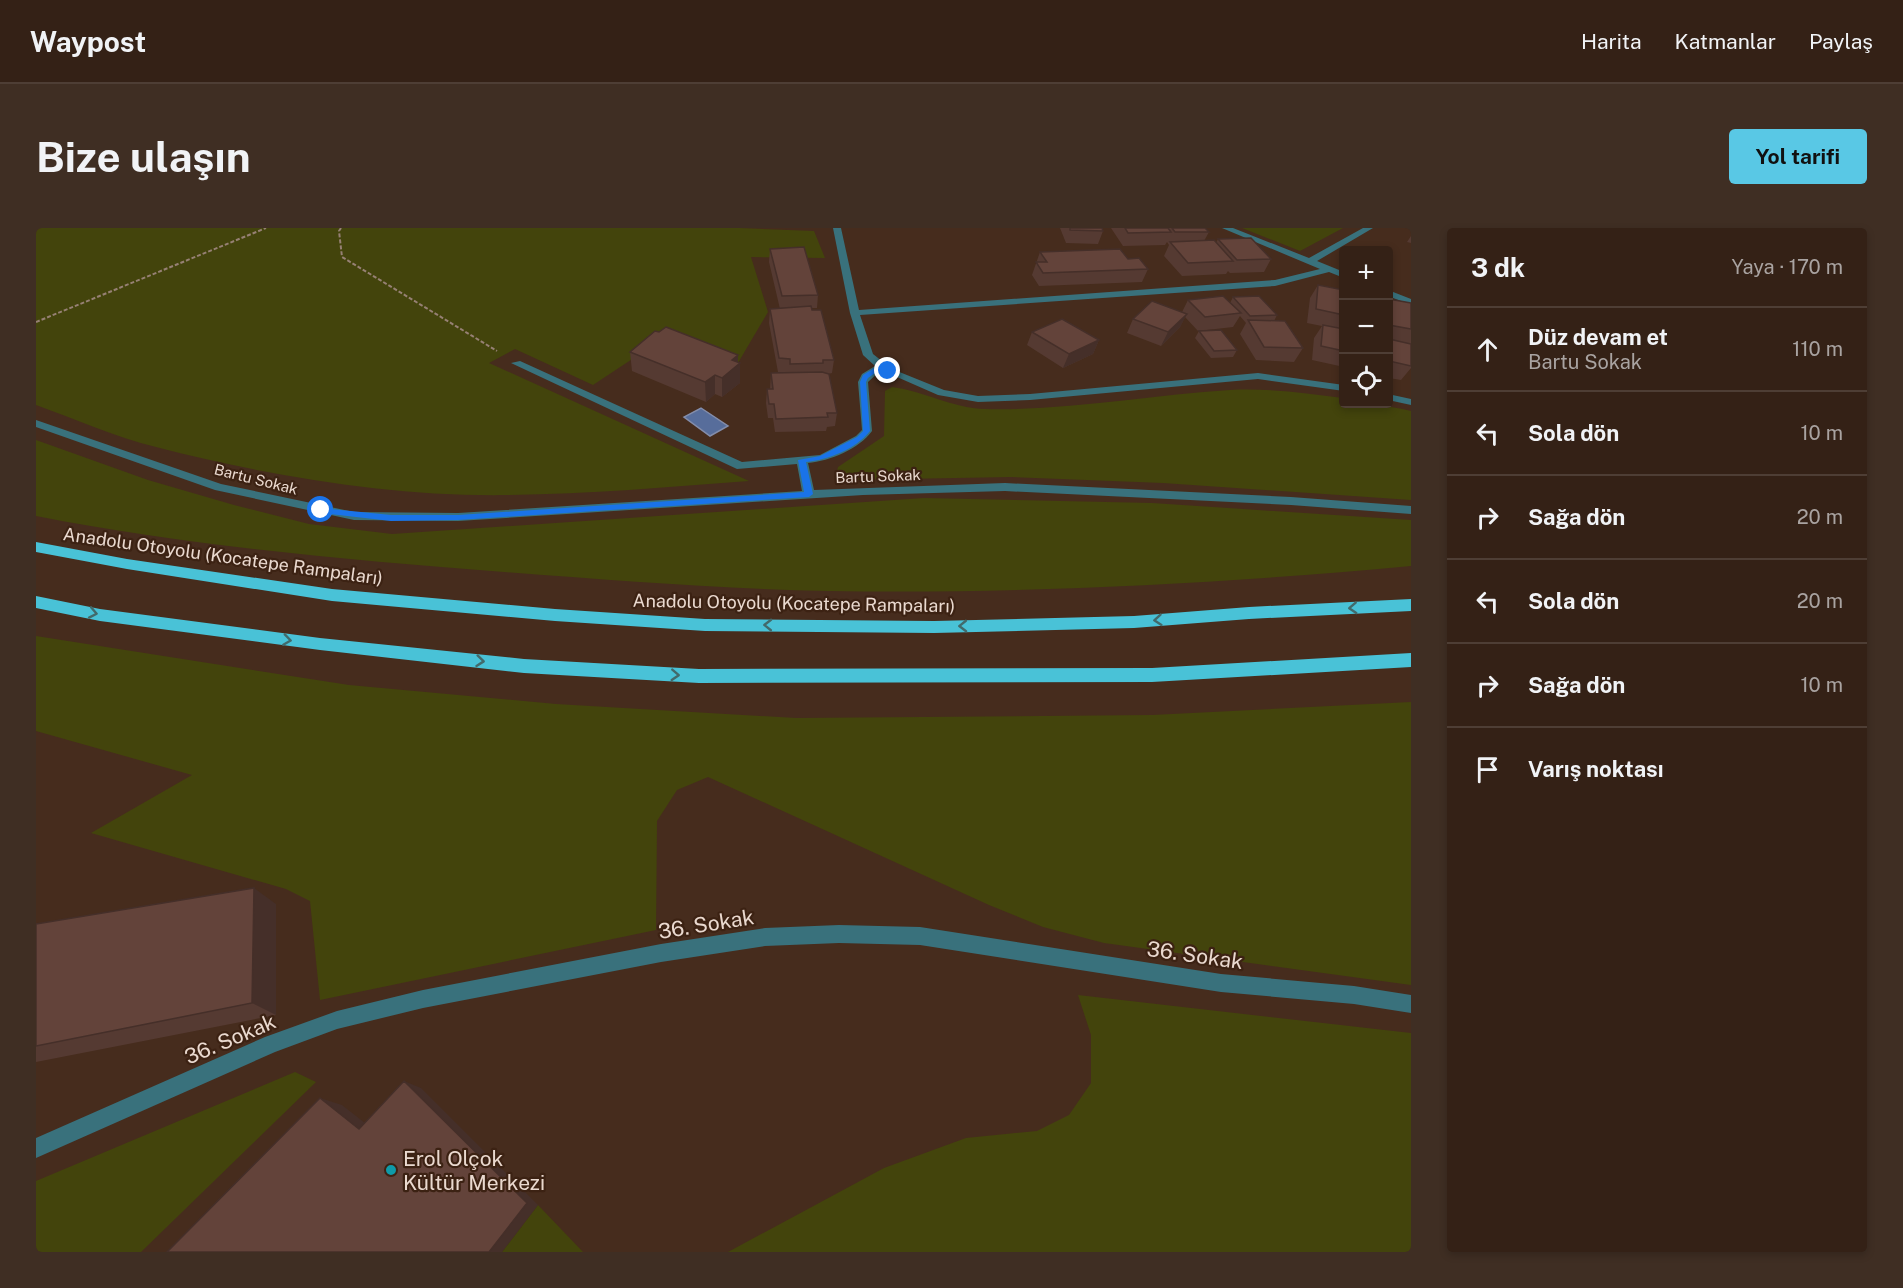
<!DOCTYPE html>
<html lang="tr">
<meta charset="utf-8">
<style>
body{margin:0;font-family:"Public Sans",sans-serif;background:#3f2e23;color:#f1f3f6}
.controls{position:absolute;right:18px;top:18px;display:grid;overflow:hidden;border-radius:6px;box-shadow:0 3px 9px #0003}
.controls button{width:54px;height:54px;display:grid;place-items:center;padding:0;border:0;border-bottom:2px solid #4e3e35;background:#342116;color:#f1f3f6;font:30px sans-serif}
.stop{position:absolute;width:18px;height:18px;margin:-14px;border:4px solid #1a73e8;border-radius:50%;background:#fff}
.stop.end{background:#1a73e8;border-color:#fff;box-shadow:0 2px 6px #0008}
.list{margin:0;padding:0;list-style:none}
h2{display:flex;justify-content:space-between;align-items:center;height:78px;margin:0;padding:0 24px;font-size:26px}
h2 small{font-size:20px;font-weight:400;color:#a9a3a1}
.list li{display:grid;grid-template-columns:39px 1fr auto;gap:18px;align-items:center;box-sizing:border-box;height:84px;padding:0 24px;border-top:2px solid #4e3e35}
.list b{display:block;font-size:22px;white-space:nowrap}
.list p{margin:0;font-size:20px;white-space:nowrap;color:#a9a3a1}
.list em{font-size:20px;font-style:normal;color:#a9a3a1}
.icon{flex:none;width:33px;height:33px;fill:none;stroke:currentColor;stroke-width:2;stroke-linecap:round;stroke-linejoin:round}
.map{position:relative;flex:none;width:1375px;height:1024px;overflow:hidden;border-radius:6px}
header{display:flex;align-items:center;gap:36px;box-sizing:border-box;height:84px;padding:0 30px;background:#342116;border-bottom:2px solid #4e3e35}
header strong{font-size:28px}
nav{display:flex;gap:33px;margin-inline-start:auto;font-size:21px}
.intro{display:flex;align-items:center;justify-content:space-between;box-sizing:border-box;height:144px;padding:0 36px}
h1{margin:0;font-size:42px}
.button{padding:15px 27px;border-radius:6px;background:#59c8e5;color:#111;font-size:21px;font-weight:700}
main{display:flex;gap:36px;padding:0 36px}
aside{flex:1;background:#342116;border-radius:6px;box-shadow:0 3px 9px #0003}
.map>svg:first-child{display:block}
</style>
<header>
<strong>Waypost</strong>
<nav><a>Harita</a><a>Katmanlar</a><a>Paylaş</a></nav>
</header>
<div class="intro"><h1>Bize ulaşın</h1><a class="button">Yol tarifi</a></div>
<main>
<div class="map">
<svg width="1375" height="1024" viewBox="0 0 1375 1024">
<rect width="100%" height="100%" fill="#462c1d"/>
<!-- green -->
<path fill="#43440c" d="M0 0H703L778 3 789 30 715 29 732 84 699 140 628 110 557 157 479 121 453 135 713 253C633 259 553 266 473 267 357 269 232 248 120 219 79 209 39 191 0 177Z
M1206 0H1307L1264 23Z
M856 159C888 163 916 180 949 181 1031 183 1113 167 1194 162 1232 160 1270 165 1307 170L1308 176C1331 176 1352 177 1375 183V272L1127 255 975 249 808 252 800 247 802 239 848 208 849 163Z
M0 212 112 252 198 277 273 296 356 306 888 270 1116 275 1375 292V338C1181 356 988 366 793 363 685 361 576 352 468 344 311 332 154 318 0 288Z
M0 408 313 457 520 476 760 490 1116 487 1375 474V757L1068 715 1007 699 953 677 672 549 641 562 621 593 620 702 284 772 274 673 250 661 55 605 156 547 0 503Z
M1042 767 1375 805V1024H692L848 940 930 910 1001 903 1033 887 1055 855V807Z
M259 844 280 854 105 1024H0V953Z
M502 977 547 1024H466Z"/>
<!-- water -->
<path fill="#576d9b" stroke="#838dab" stroke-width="1.5" d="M665 180 692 198 674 208 648 189Z"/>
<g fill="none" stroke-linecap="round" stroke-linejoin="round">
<!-- path -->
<path stroke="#968074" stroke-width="2" stroke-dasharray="4 2" stroke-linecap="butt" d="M305 0 303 3 306 29 461 123
M0 94 230 0"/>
<!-- minor -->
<path fill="#39717c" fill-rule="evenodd" d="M797 0H805L823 82 1239 52 1284 41 1186 0H1197L1273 30 1327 0H1337L1281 33 1308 44V50L1293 44 1239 58 824 87 837 126 856 141 908 162 942 168 994 166 1222 145 1308 157V163L1222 151 994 172 942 174 902 167 845 142 832 154 836 203C823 221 794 233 772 235L778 262 969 255 1255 269 1375 278V286L1255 277 969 263 827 267 422 293 318 292 179 262 0 199V192L185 256 318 284 422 285 766 263 761 236 701 241 475 135 484 133 706 234 784 227 820 208 826 202 822 154 826 146 839 138 827 127 814 85Z
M1352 62 1375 71V77L1352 68Z
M1352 166 1375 171V177L1352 172Z
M803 697 884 699 1185 746 1318 758 1375 767V785L1318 776 1185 764 884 717 803 715 729 718 625 734 387 780 301 801 239 824 0 930V910L229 809 301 783 387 762 625 716 729 700Z"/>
<!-- motorway -->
<path fill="#49c2d7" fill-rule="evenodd" d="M0 314 91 331 296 361 519 381 669 391 898 393 1098 388 1213 379 1375 371V383L1213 391 1098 400 898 405 669 403 519 393 296 373 91 341 0 324Z
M0 368 64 381 284 410 488 431 663 441 1116 440 1375 425V439L1116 454 663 455 488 445 284 422 64 393 0 380Z"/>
</g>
<!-- wall -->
<path fill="#553a32" d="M1024 0H1066L1067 3 1062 16 1030 15Z
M1075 0H1169L1173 4 1168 13 1180 15 1182 11 1235 31 1228 44 1194 45 1192 43 1190 46 1146 48 1128 28 1133 17 1131 14 1129 17 1087 18Z
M1375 8V15L1371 14Z
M734 21 782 67 781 80H775L798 132 796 145 792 146 801 185 799 198 791 199 790 203 739 204 737 190H732L730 175 731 161H734L735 145 748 144H742L733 95 734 81H744L733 34Z
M1004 24 1092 31 1112 41 1106 54 1003 58 996 47Z
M1282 57 1308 62V139L1276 132 1278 110 1286 98 1271 95 1274 70Z
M1197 69 1241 87 1238 93 1267 120 1258 134 1220 132 1204 106 1210 95 1204 88 1197 99 1162 103 1149 89 1144 99 1125 118 1091 105 1097 91 1146 84 1152 72 1194 75Z
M1353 71 1375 75V140L1365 152 1353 150Z
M1163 103 1201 122 1197 129 1175 130 1159 110Z
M996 104 1063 112 1057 126 1027 140 991 117Z
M594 124 702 134 704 155 686 169 679 166 670 174 596 143Z
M240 676V787L0 834V696Z"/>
<!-- shaded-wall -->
<path fill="#452f29" d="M1151 86 1144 99 1125 118 1132 104Z
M1063 112 1057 126 1027 140 1033 126Z
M702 127V137L704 135V155L686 169V150L696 132Z
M679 147V166L670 174 669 154Z
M218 660 240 676V787L216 775Z
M368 853 385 860 502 977 466 1024H453Z
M284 870 306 877 343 906 323 901Z"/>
<!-- building -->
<path fill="#63433a" stroke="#452f29" stroke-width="1.5" d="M1034 0H1066L1067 3 1034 2Z
M1089 0H1132L1135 4 1092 5Z
M1136 0H1169L1173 4H1139Z
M1215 10 1235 31 1201 32 1182 11Z
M1178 12 1197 33 1152 35 1134 14Z
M768 19 782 67 746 68 734 21Z
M1084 21 1092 31 1103 30 1112 41 1007 45 1000 34H1011L1004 24Z
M1282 57 1308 62V87L1280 81Z
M1187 68 1205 85 1169 89 1152 72Z
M1223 68 1241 87 1214 88 1197 69Z
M1353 71 1375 75V101L1353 97Z
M1116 73 1151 86 1132 104 1097 91Z
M775 78 776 82H785L798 132H787V135L754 136V131L743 130 734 81Z
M1026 91 1063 112 1033 126 996 104Z
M1212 92 1249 93 1267 120 1228 119Z
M1287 97 1308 101V123L1285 118Z
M630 99 702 127 696 132 704 135 686 150 679 147 669 154 594 124 619 103 623 104Z
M1185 102 1201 122 1178 123 1163 103Z
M1353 111 1375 116V138L1353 133Z
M786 144 793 146 801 185H791L792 189 740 191 738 176H733L731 161H737L735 145Z
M218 660 216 775 0 818V696Z
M368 853 491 975 453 1024H131L284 870 323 901Z"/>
<!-- one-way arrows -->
<defs><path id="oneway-chevron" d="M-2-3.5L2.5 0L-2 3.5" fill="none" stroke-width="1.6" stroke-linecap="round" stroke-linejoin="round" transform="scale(1.5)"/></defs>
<g stroke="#426a6b">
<use href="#oneway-chevron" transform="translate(1317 380) rotate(177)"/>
<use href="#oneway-chevron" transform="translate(57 385) rotate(11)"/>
<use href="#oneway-chevron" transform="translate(1122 392) rotate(175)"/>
<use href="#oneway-chevron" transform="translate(732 397) rotate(-179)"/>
<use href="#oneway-chevron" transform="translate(927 398) rotate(179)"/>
<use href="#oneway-chevron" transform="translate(251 412) rotate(8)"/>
<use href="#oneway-chevron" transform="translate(444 433) rotate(6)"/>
<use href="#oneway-chevron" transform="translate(639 447) rotate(3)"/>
</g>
<!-- route -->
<path fill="#1a73e8" d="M845 136 855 143 852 145 845 141 832 150 830 154 834 203C820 221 792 232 770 234L777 266 773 269 422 292 355 293 285 285 281 282 285 280 355 287H422L768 264 762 232 784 228 821 209 827 203 824 154 827 147Z"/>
<!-- markers -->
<circle fill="#0f9aa8" stroke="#3c2213" stroke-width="2" cx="355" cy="942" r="6"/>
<g text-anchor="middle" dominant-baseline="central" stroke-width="4.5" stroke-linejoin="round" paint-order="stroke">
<!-- far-street labels -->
<g font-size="15" fill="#ead9cf" stroke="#3c2213">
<text transform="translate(842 248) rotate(-2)">Bartu Sokak</text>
<text transform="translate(220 251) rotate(14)">Bartu Sokak</text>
</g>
<!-- street labels -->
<g font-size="18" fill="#ead9cf" stroke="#3c2213">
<text transform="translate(187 328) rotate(8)">Anadolu Otoyolu (Kocatepe Rampaları)</text>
<text transform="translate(758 375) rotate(1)">Anadolu Otoyolu (Kocatepe Rampaları)</text>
</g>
<!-- near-street labels -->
<g font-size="21" fill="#ead9cf" stroke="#3c2213">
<text transform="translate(670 696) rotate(-9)">36. Sokak</text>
<text transform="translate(1159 727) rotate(8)">36. Sokak</text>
<text transform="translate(194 811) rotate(-23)">36. Sokak</text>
</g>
<!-- near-poi labels -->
<g font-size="21" fill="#ead9cf" stroke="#3c2213" text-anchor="start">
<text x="367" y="930">Erol Olçok<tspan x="367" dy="24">Kültür Merkezi</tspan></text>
</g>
</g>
</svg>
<div class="controls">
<button>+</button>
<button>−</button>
<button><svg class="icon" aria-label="locate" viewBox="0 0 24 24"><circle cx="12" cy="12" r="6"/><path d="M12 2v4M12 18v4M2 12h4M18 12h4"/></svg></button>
</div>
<div class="stop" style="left:285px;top:282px"></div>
<div class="stop end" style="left:852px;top:143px"></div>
</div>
<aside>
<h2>3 dk<small>Yaya · 170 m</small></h2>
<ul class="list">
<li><svg class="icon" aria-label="ahead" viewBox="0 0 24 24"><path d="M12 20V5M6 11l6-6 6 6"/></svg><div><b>Düz devam et</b><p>Bartu Sokak</p></div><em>110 m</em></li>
<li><svg class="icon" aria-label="left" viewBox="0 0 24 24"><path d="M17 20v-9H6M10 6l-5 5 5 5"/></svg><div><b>Sola dön</b></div><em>10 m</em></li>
<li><svg class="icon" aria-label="right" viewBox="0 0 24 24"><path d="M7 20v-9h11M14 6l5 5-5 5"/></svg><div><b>Sağa dön</b></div><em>20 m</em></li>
<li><svg class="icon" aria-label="left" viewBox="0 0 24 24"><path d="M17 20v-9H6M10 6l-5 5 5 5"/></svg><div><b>Sola dön</b></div><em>20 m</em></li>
<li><svg class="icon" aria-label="right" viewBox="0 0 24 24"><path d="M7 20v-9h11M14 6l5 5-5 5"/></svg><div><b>Sağa dön</b></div><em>10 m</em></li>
<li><svg class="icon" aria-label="arrive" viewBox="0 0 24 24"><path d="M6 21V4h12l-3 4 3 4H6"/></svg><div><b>Varış noktası</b></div></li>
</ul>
</aside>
</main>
